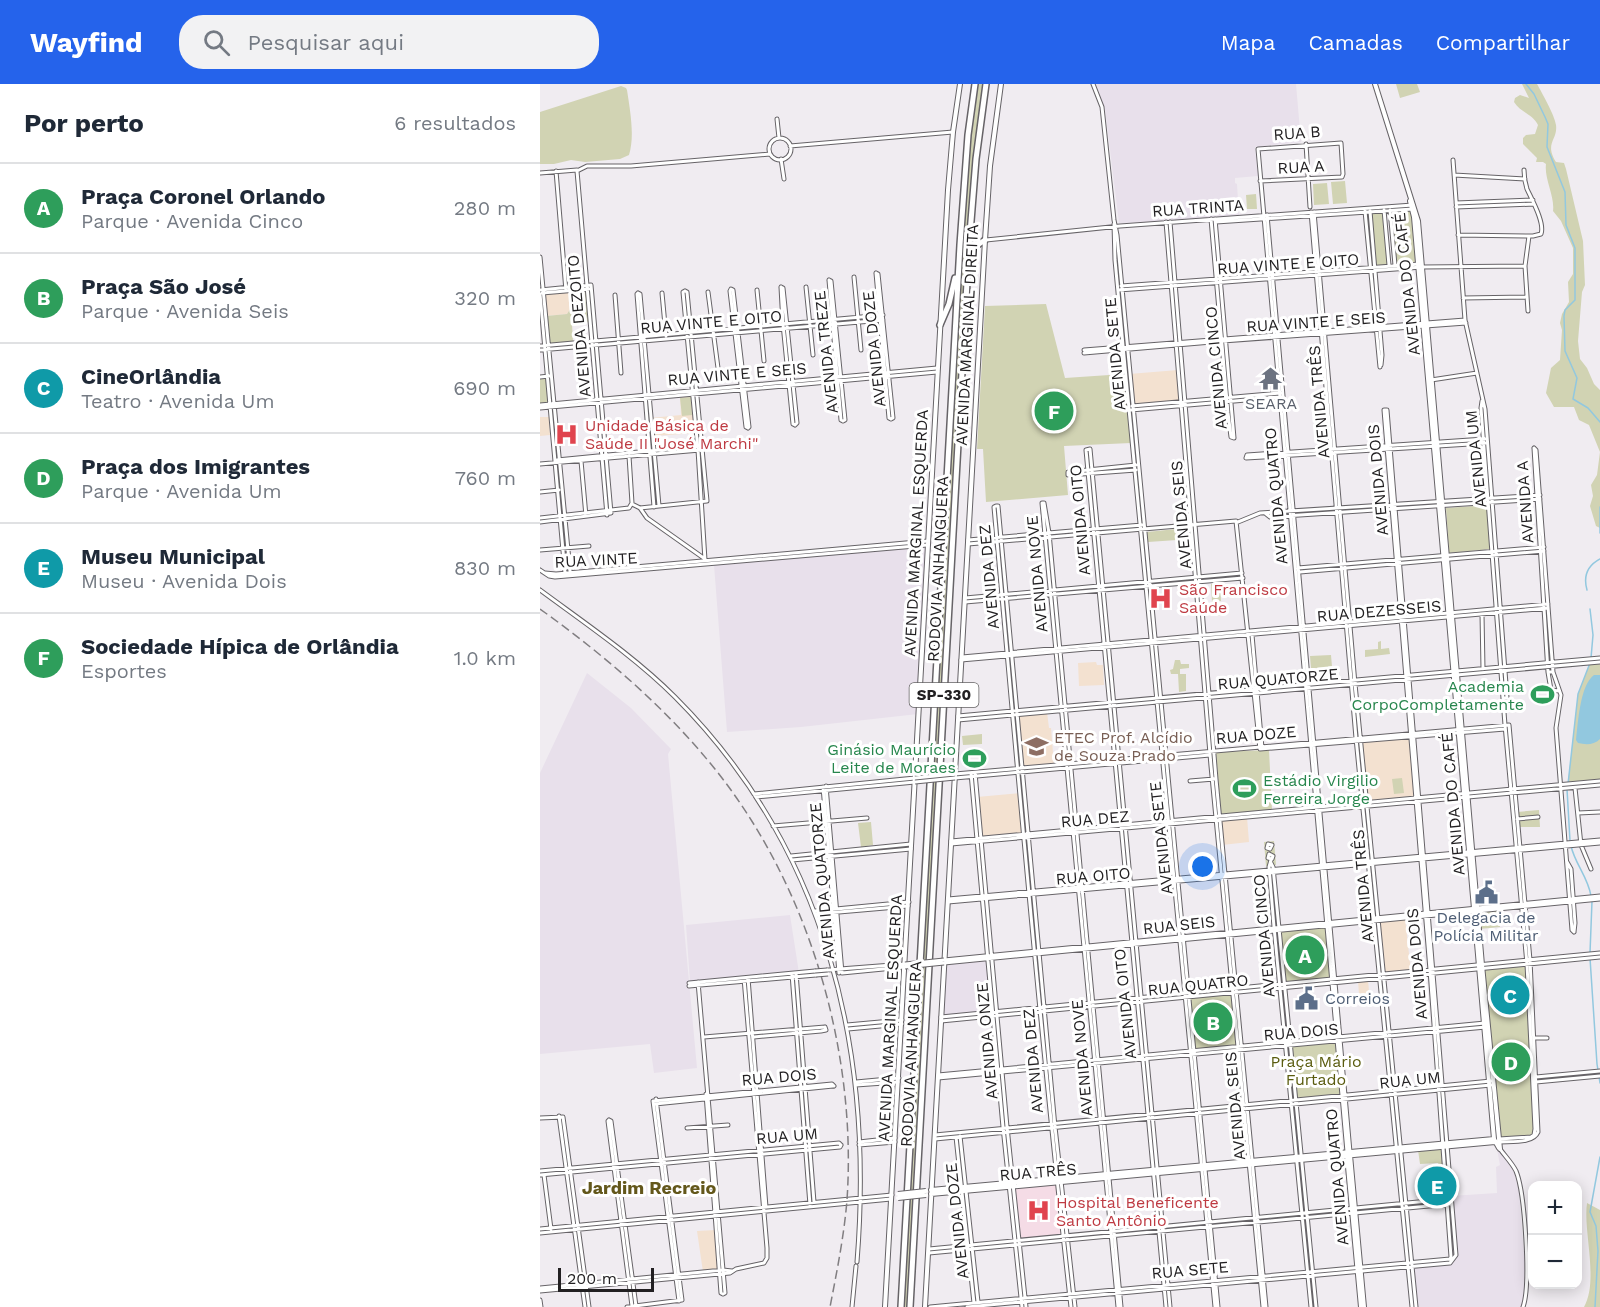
<!DOCTYPE html>
<html lang="pt">
<meta charset="utf-8">
<style>
body{margin:0;font-family:"Work Sans",sans-serif;background:#f2f2f3;color:#1f2937}
.controls{position:absolute;right:18px;bottom:18px;display:grid;overflow:hidden;border-radius:12px;box-shadow:0 3px 15px #0003}
.controls button{width:54px;height:54px;display:grid;place-items:center;padding:0;border:0;border-bottom:2px solid #e0e1e3;background:#fff;color:#1f2937;font:30px sans-serif}
.scale{position:absolute;left:18px;bottom:15px;width:96px;box-sizing:border-box;padding-left:6px;border:3px solid #222022;border-top:0;font-size:16px;line-height:21px;white-space:nowrap;color:#222022;-webkit-text-stroke:4px #fff;paint-order:stroke}
.you{position:absolute;left:663px;top:783px;width:21px;height:21px;margin:-15px;border:4px solid #fff;border-radius:50%;background:#1a73e8;box-shadow:0 0 0 9px #1a73e833}
.badge{display:grid;place-items:center;width:39px;height:39px;border-radius:50%;background:#2563eb;color:#fff;font-size:20px;font-weight:700}
.pin{position:absolute;translate:-50% -50%;border:3px solid #fff;box-shadow:0 2px 6px #0006}
.list{margin:0;padding:0;list-style:none}
h2{display:flex;justify-content:space-between;align-items:center;height:78px;margin:0;padding:0 24px;font-size:26px}
h2 small{font-size:20px;font-weight:400;color:#747a83}
.list li{display:grid;grid-template-columns:39px 1fr auto;gap:18px;align-items:center;box-sizing:border-box;height:90px;padding:0 24px;border-top:2px solid #e0e1e3}
.list b{display:block;font-size:22px;white-space:nowrap}
.list p{margin:0;font-size:20px;white-space:nowrap;color:#747a83}
.list em{font-size:20px;font-style:normal;color:#747a83}
.icon{flex:none;width:33px;height:33px;fill:none;stroke:currentColor;stroke-width:2;stroke-linecap:round;stroke-linejoin:round}
.map{position:relative;flex:none;width:1060px;height:1223px;overflow:hidden}
header{display:flex;align-items:center;gap:36px;box-sizing:border-box;height:84px;padding:0 30px;background:#2563eb;color:#fff}
header strong{font-size:28px}
nav{display:flex;gap:33px;margin-inline-start:auto;font-size:21px}
.search{width:420px;height:54px;background:#f2f2f3;display:flex;align-items:center;gap:15px;box-sizing:border-box;padding:0 21px;border-radius:24px;color:#747a83;font-size:22px}
main{display:flex}
aside{flex:1;background:#fff}
.map>svg:first-child{display:block}
</style>
<header>
<strong>Wayfind</strong>
<div class="search"><svg class="icon" aria-label="search" viewBox="0 0 24 24"><circle cx="10" cy="10" r="6"/><path d="M15 15l6 6"/></svg>Pesquisar aqui</div>
<nav><a>Mapa</a><a>Camadas</a><a>Compartilhar</a></nav>
</header>
<main>
<aside>
<h2>Por perto<small>6 resultados</small></h2>
<ul class="list">
<li><span class="badge" style="background:#2e9e5b">A</span><div><b>Praça Coronel Orlando</b><p>Parque · Avenida Cinco</p></div><em>280 m</em></li>
<li><span class="badge" style="background:#2e9e5b">B</span><div><b>Praça São José</b><p>Parque · Avenida Seis</p></div><em>320 m</em></li>
<li><span class="badge" style="background:#0f9aa8">C</span><div><b>CineOrlândia</b><p>Teatro · Avenida Um</p></div><em>690 m</em></li>
<li><span class="badge" style="background:#2e9e5b">D</span><div><b>Praça dos Imigrantes</b><p>Parque · Avenida Um</p></div><em>760 m</em></li>
<li><span class="badge" style="background:#0f9aa8">E</span><div><b>Museu Municipal</b><p>Museu · Avenida Dois</p></div><em>830 m</em></li>
<li><span class="badge" style="background:#2e9e5b">F</span><div><b>Sociedade Hípica de Orlândia</b><p>Esportes</p></div><em>1.0 km</em></li>
</ul>
</aside>
<div class="map">
<svg width="1060" height="1223" viewBox="0 0 1060 1223">
<rect width="100%" height="100%" fill="#f0ecf1"/>
<!-- built -->
<path fill="#e8e0eb" d="M556 0H756L761 58 715 63 718 92 695 94V99L697 100 699 133 626 138 579 139 565 25Z
M387 462 378 630 261 643 187 648 174 481Z
M47 589 91 624 131 665 128 670 157 984 114 989 110 960 0 970V689Z
M250 831 259 889 150 898 146 841Z
M448 875 453 928 401 933 404 879Z
M957 1065 973 1084 979 1106 985 1184 986 1200 981 1223H876L872 1182 910 1179 916 1171 911 1112 957 1109 956 1083 960 1081Z"/>
<!-- education -->
<path fill="#f3e1d0" d="M43 205 27 230 6 232 4 209Z
M638 286 641 318 592 322 589 290Z
M153 309 157 349 112 352 110 334 141 331 140 310Z
M0 333H9L10 351 0 352Z
M556 578 557 581H563L564 601 539 602 538 579Z
M507 628 509 644H511L514 681 482 684 477 630Z
M870 653 875 713 826 719 821 657Z
M481 709 485 750 441 754 437 713Z
M707 733 709 758 682 761 679 736Z
M865 834 871 888 843 891 838 837Z
M828 896 830 918 820 919V914L811 915 810 911 819 910 818 897Z
M176 1146 179 1186 163 1188 157 1147Z"/>
<!-- medical -->
<path fill="#f5dce6" d="M35 345 36 353 20 355 19 346Z
M518 1098 523 1152 479 1156 473 1102Z"/>
<!-- green -->
<path fill="#d1d3b3" d="M437 0H444L433 84 369 1223H363L425 104Z
M856 0H877L880 8 860 14Z
M982 0H997C1002 9 1015 32 1016 41 1018 56 1004 59 1016 78L1024 79 1026 85 1043 157 1045 201 1042 208 1038 257 1040 275 1047 284 1054 300 1060 306V444L1056 442 1050 422 1053 412 1051 401 1057 391 1060 368 1049 341 1039 336 1034 323H1014L1006 309 1011 284 1020 276 1022 246 1020 239 1022 230 1029 218 1028 198 1033 190V164L1021 137 1013 127C1015 112 1004 95 1006 80L1003 78H996L997 74 983 60V54L986 51 995 50 998 41C993 30 981 29 974 18L975 14 980 11 989 14Z
M81 2 86 4 87 6C90 26 95 52 89 71L80 75 45 78 31 76 14 80H0V28Z
M805 97 807 119 793 120 791 98Z
M787 99 789 120 774 121 773 100Z
M716 110 717 125H707L706 111Z
M872 125 878 180 855 181 850 126Z
M844 126 849 182H834L830 127Z
M43 205H47L50 238 32 240 33 258 9 261 6 232 27 230Z
M506 220 525 294 584 290 591 359 524 362 528 411 446 418 443 365H437L445 222Z
M8 292 10 320 0 321V293Z
M151 313 152 331 142 332 140 314Z
M947 421 951 465 909 469 906 424Z
M636 445 637 456 608 458 607 448Z
M680 499 681 517 672 518 671 500Z
M683 520 684 531 670 532 669 521Z
M841 557V565L849 564 850 570 825 573V566L838 565V558Z
M791 571 793 594 786 595 785 587H781L780 584H771L770 572Z
M635 576H640L641 580H649V584L640 585V590H646V607L639 608 638 590H631L630 586 633 585Z
M1050 579H1060V695L1028 698 1038 610Z
M442 650V660L423 661 422 652Z
M729 666 732 726 681 730 676 668Z
M862 694 864 709 854 710 852 695Z
M999 726 1000 743H978L977 728Z
M331 738 333 761 321 763 318 739Z
M734 757 736 781 726 782 724 758Z
M959 825 960 843 939 845 937 828Z
M293 830 297 881 278 831Z
M786 842 791 896 744 900 739 847Z
M986 882 995 1045 993 1051 958 1055 944 885Z
M692 909 697 963 654 967 648 914Z
M796 957 801 1012 755 1016 750 961Z
M904 1063 908 1115 883 1118 881 1105 901 1103 898 1079 880 1080 878 1066Z
M1047 1119 1060 1126V1223H1044C1059 1196 1043 1148 1047 1119Z"/>
<!-- water -->
<path fill="#92c8df" d="M1054 591H1060V655C1054 661 1046 661 1038 659L1036 656C1038 639 1040 601 1054 591Z"/>
<g fill="none" stroke-linecap="round" stroke-linejoin="round">
<!-- stream -->
<path stroke="#92c8df" stroke-width="1.5" d="M986 0 994 10 1005 33 1008 40 1007 63 1025 108 1026 141 1035 164V216L1025 226 1024 232 1025 267 1037 294 1033 315 1048 324 1060 338
M1060 423V449
M1047 506C1043 492 1047 482 1060 475
M1050 525 1053 551 1051 574
M1028 700 1038 610 1050 579
M1027 705 1030 757
M1031 762C1035 780 1048 793 1051 812
M1050 869 1052 817
M1050 874 1057 980 1060 999
M1055 1223 1058 1167 1056 1142 1050 1128 1060 1073"/>
<defs>
<path id="minor" d="M553 0 562 23 574 136 577 151 678 1223
M237 35 239 54
M229 65a11 11 0 1 1 22 0a11 11 0 1 1-22 0Z
M766 60 770 123
M250 62 413 48
M241 75 244 95
M913 76 925 236 945 325 965 587 967 614H963
M16 87 26 207
M37 87 67 431
M37 87 47 82H91L230 70
M0 89 37 86
M914 91 985 95
M720 97 802 93 803 90 801 59 718 65 807 1068
M916 119 993 116
M916 123 994 120
M844 126 849 181
M850 126 855 181
M825 127 840 283
M830 127 842 271 841 281
M771 128 816 654 872 1223
M774 128 815 600 876 1223
M727 131 810 1068
M671 135 688 329 691 353 694 354
M675 135 694 354
M626 138 671 682 723 1223
M630 138 676 695 726 1223
M676 138 873 125
M574 140 575 176 585 283 675 1223
M918 151 993 152 1001 150C1005 139 992 116 987 105 985 99 984 92 984 86
M446 156 580 142 873 121
M0 173 30 487
M336 189 338 190 353 334 351 335
M336 189 349 334 351 335
M314 193 321 266
M289 196 291 197 305 336 303 337
M289 196 301 336 303 337
M581 202 880 180
M241 203 243 204 257 339 255 341
M241 203 243 240 253 340 255 341
M266 203 273 271
M191 205 193 206 209 343 208 344
M191 205 190 207 206 343 208 344
M0 206 51 201 71 429 0 438
M217 206 224 277
M579 206 882 183 985 182
M145 207 143 208 158 366 165 476
M145 207 147 208 167 417
M168 208 178 284
M2 209 49 205
M98 209 97 210 114 423
M98 209 100 210 119 422
M122 209 126 252
M0 210 25 489
M75 211 81 289
M923 214 987 213
M988 227 985 182 989 152
M0 262 343 231
M0 266 343 236
M544 266 925 236
M544 269 683 257 926 239
M0 293 9 292
M891 296 937 289
M942 317 941 324 965 641 987 880 995 1045 994 1051 991 1053 959 1055
M0 321 397 284
M592 322 740 309
M0 324 397 288
M591 326 740 313
M844 326H847L916 1171 913 1175
M844 326 890 886 911 1173
M945 355 707 371 706 374 946 359
M994 364 996 366 1013 588 1021 611 1016 644 1032 846 1034 848
M994 364 1008 588H1013
M17 376 160 362
M41 377 46 432
M0 380 160 366
M528 390V388L596 381
M528 390V391L596 386
M0 408 19 406
M504 419 509 449 581 1223
M504 419H502L578 1223
M92 420 100 424 167 417
M456 422H458L515 1043 535 1223
M456 422 454 423C478 690 501 957 531 1223
M100 424 107 434 165 475
M725 429 730 433 1000 415
M0 434 89 424 92 419 89 372
M698 438 720 429 1000 411
M428 456 602 441
M428 460 696 437 720 665 965 645
M0 466 49 462
M758 484 1004 463
M0 486 9 492 15 493 387 461
M760 488 1004 467
M5 489 16 490 388 457
M0 506C46 540 95 573 135 613 288 766 334 968 317 1178
M425 514 702 489
M425 518 703 494
M942 530 943 585
M712 551 722 664
M422 573 1008 520
M421 576 1008 524
M1008 588 1011 606 1019 607
M418 632 1060 574
M418 636 1060 578
M431 689 463 1043 482 1223
M435 689 467 1043 486 1223
M415 690 969 641 990 876 998 1048C993 1060 971 1057 958 1058
M415 694 670 671
M650 697 674 695
M286 702 302 889
M283 703 299 889
M1035 704 1041 761 1051 785
M214 710 375 694
M216 713 375 698
M1038 729 1060 728
M977 735 998 733
M233 742 327 734
M411 757 1060 697
M411 760 1060 701
M728 760 732 761 730 765 727 764Z
M729 770 733 772 732 775 728 774Z
M251 772 371 760
M252 776 371 765
M731 776 729 783 734 843 771 1223
M1027 778 1031 785 1035 839 1034 848
M731 779 733 783 776 1223
M408 815 1060 756
M408 818 1060 759
M275 827 369 818
M276 830 368 822
M404 876 1060 812
M404 879 1060 815
M287 886 365 880
M256 889 274 1118
M302 889 364 883
M252 890 270 1121
M208 894 226 1123
M158 898 183 1186 185 1209 183 1210
M149 899 275 887
M149 902 276 891
M401 933 1060 869
M401 937 1060 873
M307 941 362 936
M308 945 362 940
M164 953 285 943
M214 953 281 947 286 946 285 943
M995 954H1007
M398 991 945 939
M996 993 1060 987
M398 994 946 943
M316 998 359 994
M996 998 1060 992
M316 1001 358 998
M166 1010 181 1209 183 1210
M115 1020 293 1002
M19 1032 45 1223
M0 1034 23 1033 49 1223
M69 1036 71 1037 96 1222
M69 1036 68 1037 92 1222
M147 1044 188 1041
M395 1051 951 997
M420 1052 438 1218
M416 1053 434 1219
M395 1055 951 1001
M319 1058 355 1054
M319 1061 355 1058
M960 1065C965 1072 972 1079 976 1087 985 1109 991 1201 983 1223
M0 1087 299 1059 301 1061
M0 1091 300 1063 301 1061
M4 1091 11 1145
M0 1145 352 1111
M0 1149 351 1115
M389 1165 909 1115
M389 1169 910 1120
M0 1204 183 1186 192 1187
M0 1207 190 1189 196 1185 224 1179 227 1174V1164L204 894
M0 1216 1 1223
M139 1217 113 1017 292 1000 294 1002
M87 1223 142 1216 116 1015
M312 1223 316 1182
M390 1223 910 1175 911 1173
M427 1223 910 1179 913 1175
M626 1223 546 366 550 365 630 1223"/>
<path id="major" d="M835 0 878 137 942 881 960 1065
M870 117 874 133 954 1055 959 1064
M810 1071 824 1223
M807 1072 821 1223
M391 1106 954 1055
M391 1110 955 1058
M345 1223 408 106 413 48 420 0
M385 1223 445 156 450 82 461 0"/>
<path id="highway" d="M431 171 436 162 445 156
M400 241 409 220 415 194
M361 1223 420 161 428 51 435 0
M370 1223 429 162 436 75 446 0"/>
</defs>
<!-- minor casing -->
<use href="#minor" stroke="#666367" stroke-width="5"/>
<!-- major casing -->
<use href="#major" stroke="#666367" stroke-width="6"/>
<!-- highway casing -->
<use href="#highway" stroke="#666367" stroke-width="8"/>
<!-- minor -->
<use href="#minor" stroke="#fff" stroke-width="3"/>
<!-- major -->
<use href="#major" stroke="#fff" stroke-width="4"/>
<!-- highway -->
<use href="#highway" stroke="#fff" stroke-width="5"/>
<!-- rail -->
<path stroke="#817e81" stroke-width="1.5" stroke-dasharray="9 4.5" stroke-linecap="butt" d="M0 525C67 573 131 628 182 694 271 810 317 970 307 1116 304 1152 297 1187 290 1223"/>
<defs>
<path id="minor-bridge" d="M375 694 415 690
M375 698 415 694
M365 880 404 876
M365 883 404 879
M275 887 287 886
M276 891 288 890"/>
<path id="major-bridge" d="M358 1110 386 1107
M358 1114 386 1111"/>
</defs>
<!-- minor-bridge casing -->
<use href="#minor-bridge" stroke="#666367" stroke-width="5" stroke-linecap="butt"/>
<!-- major-bridge casing -->
<use href="#major-bridge" stroke="#666367" stroke-width="6" stroke-linecap="butt"/>
<!-- minor-bridge -->
<use href="#minor-bridge" stroke="#fff" stroke-width="3"/>
<!-- major-bridge -->
<use href="#major-bridge" stroke="#fff" stroke-width="4"/>
</g>
<!-- icons -->
<defs>
<symbol id="temple-bare" viewBox="-9 -9 18 18"><path d="M0-6L5-2H3V0L6.5 2.5H4V6H1.5V3h-3V6H-4V2.5H-6.5L-3 0V-2H-5Z" fill="#6b7280" stroke="#fff" stroke-width="2.5" paint-order="stroke"/></symbol>
<symbol id="hospital-bare" viewBox="-9 -9 18 18"><path d="M-5-5h3v3.5h4V-5h3V5h-3V1.5h-4V5h-3Z" fill="#e0444e" stroke="#fff" stroke-width="2.5" paint-order="stroke"/></symbol>
<symbol id="stadium-bare" viewBox="-9 -9 18 18"><path d="M0-5a6.5 5 0 1 0 0 10a6.5 5 0 1 0 0-10ZM-3.5-1.8h7v3.6h-7Z" fill="#2e9e5b" stroke="#fff" stroke-width="2.5" paint-order="stroke"/></symbol>
<symbol id="university-bare" viewBox="-9 -9 18 18"><path d="M0-5L7-2L0 1L-7-2ZM-4 1L0 2.5L4 1V4Q0 6-4 4Z" fill="#8d6e63" stroke="#fff" stroke-width="2.5" paint-order="stroke"/></symbol>
<symbol id="civic-bare" viewBox="-9 -9 18 18"><path d="M-.6-6.5H3V-4.5H.6V-3L4-1V1h2V6H-6V1h2V-1L-.6-3ZM-1.2 2.5V6h2.4V2.5Z" fill="#5c6f8a" stroke="#fff" stroke-width="2.5" paint-order="stroke"/></symbol>
</defs>
<g fill-rule="evenodd">
<use href="#temple-bare" x="714" y="278" width="33" height="33"/>
<use href="#hospital-bare" x="10" y="334" width="33" height="33"/>
<use href="#hospital-bare" x="604" y="498" width="33" height="33"/>
<use href="#stadium-bare" x="986" y="594" width="33" height="33"/>
<use href="#university-bare" x="480" y="646" width="33" height="33"/>
<use href="#stadium-bare" x="418" y="658" width="33" height="33"/>
<use href="#stadium-bare" x="688" y="688" width="33" height="33"/>
<use href="#civic-bare" x="930" y="792" width="33" height="33"/>
<use href="#civic-bare" x="750" y="898" width="33" height="33"/>
<use href="#hospital-bare" x="482" y="1110" width="33" height="33"/>
</g>
<g text-anchor="middle" dominant-baseline="central" stroke-width="6" stroke-linejoin="round" paint-order="stroke">
<!-- shield labels -->
<rect fill="#fff" stroke="#646364" stroke-width="1.5" x="369.5" y="599" width="69" height="24" rx="4.5"/>
<g font-size="15" font-weight="bold" fill="#222022">
<text x="404" y="611">SP-330</text>
</g>
<!-- street labels -->
<g font-size="16" fill="#222022" stroke="#fff">
<text transform="translate(757 49) rotate(-4)">RUA B</text>
<text transform="translate(761 83) rotate(-3)">RUA A</text>
<text transform="translate(658 124) rotate(-4)">RUA TRINTA</text>
<text transform="translate(748 180) rotate(-4)">RUA VINTE E OITO</text>
<text transform="translate(867 200) rotate(-96)">AVENIDA DO CAFÉ</text>
<text transform="translate(171 238) rotate(-5)">RUA VINTE E OITO</text>
<text transform="translate(776 238) rotate(-4)">RUA VINTE E SEIS</text>
<text transform="translate(39 242) rotate(-95)">AVENIDA DEZOITO</text>
<text transform="translate(427 251) rotate(-87)">AVENIDA MARGINAL DIREITA</text>
<text transform="translate(334 265) rotate(-96)">AVENIDA DOZE</text>
<text transform="translate(286 268) rotate(-96)">AVENIDA TREZE</text>
<text transform="translate(575 270) rotate(-95)">AVENIDA SETE</text>
<text transform="translate(676 284) rotate(-95)">AVENIDA CINCO</text>
<text transform="translate(197 290) rotate(-5)">RUA VINTE E SEIS</text>
<text transform="translate(779 318) rotate(-95)">AVENIDA TRÊS</text>
<text transform="translate(936 375) rotate(-96)">AVENIDA UM</text>
<text transform="translate(838 396) rotate(-95)">AVENIDA DOIS</text>
<text transform="translate(736 412) rotate(-95)">AVENIDA QUATRO</text>
<text transform="translate(985 418) rotate(-94)">AVENIDA A</text>
<text transform="translate(641 431) rotate(-95)">AVENIDA SEIS</text>
<text transform="translate(540 436) rotate(-95)">AVENIDA OITO</text>
<text transform="translate(376 449) rotate(-87)">AVENIDA MARGINAL ESQUERDA</text>
<text transform="translate(56 476) rotate(-3)">RUA VINTE</text>
<text transform="translate(398 485) rotate(-87)">RODOVIA ANHANGUERA</text>
<text transform="translate(497 490) rotate(-95)">AVENIDA NOVE</text>
<text transform="translate(449 493) rotate(-95)">AVENIDA DEZ</text>
<text transform="translate(839 527) rotate(-5)">RUA DEZESSEIS</text>
<text transform="translate(738 595) rotate(-5)">RUA QUATORZE</text>
<text transform="translate(716 651) rotate(-5)">RUA DOZE</text>
<text transform="translate(913 720) rotate(-95)">AVENIDA DO CAFÉ</text>
<text transform="translate(555 735) rotate(-5)">RUA DEZ</text>
<text transform="translate(621 754) rotate(-96)">AVENIDA SETE</text>
<text transform="translate(553 792) rotate(-5)">RUA OITO</text>
<text transform="translate(282 797) rotate(-95)">AVENIDA QUATORZE</text>
<text transform="translate(823 802) rotate(-95)">AVENIDA TRÊS</text>
<text transform="translate(639 841) rotate(-6)">RUA SEIS</text>
<text transform="translate(724 852) rotate(-95)">AVENIDA CINCO</text>
<text transform="translate(877 880) rotate(-95)">AVENIDA DOIS</text>
<text transform="translate(658 901) rotate(-6)">RUA QUATRO</text>
<text transform="translate(585 920) rotate(-96)">AVENIDA OITO</text>
<text transform="translate(350 934) rotate(-87)">AVENIDA MARGINAL ESQUERDA</text>
<text transform="translate(761 948) rotate(-5)">RUA DOIS</text>
<text transform="translate(447 957) rotate(-95)">AVENIDA ONZE</text>
<text transform="translate(371 970) rotate(-87)">RODOVIA ANHANGUERA</text>
<text transform="translate(542 974) rotate(-95)">AVENIDA NOVE</text>
<text transform="translate(493 977) rotate(-95)">AVENIDA DEZ</text>
<text transform="translate(239 993) rotate(-5)">RUA DOIS</text>
<text transform="translate(870 996) rotate(-6)">RUA UM</text>
<text transform="translate(695 1022) rotate(-95)">AVENIDA SEIS</text>
<text transform="translate(247 1052) rotate(-5)">RUA UM</text>
<text transform="translate(498 1088) rotate(-5)">RUA TRÊS</text>
<text transform="translate(797 1093) rotate(-95)">AVENIDA QUATRO</text>
<text transform="translate(417 1137) rotate(-96)">AVENIDA DOZE</text>
<text transform="translate(650 1186) rotate(-5)">RUA SETE</text>
</g>
<!-- worship labels -->
<g font-size="16" fill="#5b616d" stroke="#fff">
<text x="731" y="319">SEARA</text>
</g>
<!-- health labels -->
<g font-size="16" fill="#be3a42" stroke="#fff" text-anchor="start">
<text x="45" y="341">Unidade Básica de<tspan x="45" dy="18">Saúde II "José Marchi"</tspan></text>
<text x="639" y="505">São Francisco<tspan x="639" dy="18">Saúde</tspan></text>
<text x="516" y="1118">Hospital Beneficente<tspan x="516" dy="18">Santo Antônio</tspan></text>
</g>
<!-- leisure labels -->
<g font-size="16" fill="#27864d" stroke="#fff" text-anchor="end">
<text x="984" y="602">Academia<tspan x="984" dy="18">CorpoCompletamente</tspan></text>
<text x="416" y="665">Ginásio Maurício<tspan x="416" dy="18">Leite de Moraes</tspan></text>
<text x="723" y="696" text-anchor="start">Estádio Virgilio<tspan x="723" dy="18">Ferreira Jorge</tspan></text>
</g>
<!-- education labels -->
<g font-size="16" fill="#785e54" stroke="#fff" text-anchor="start">
<text x="514" y="653">ETEC Prof. Alcídio<tspan x="514" dy="18">de Souza Prado</tspan></text>
</g>
<!-- service labels -->
<g font-size="16" fill="#4e5e75" stroke="#fff">
<text x="946" y="833">Delegacia de<tspan x="946" dy="18">Polícia Militar</tspan></text>
<text x="785" y="914" text-anchor="start">Correios</text>
</g>
<!-- park labels -->
<g font-size="16" fill="#5a5c0f" stroke="#fff">
<text x="776" y="977">Praça Mário<tspan x="776" dy="18">Furtado</tspan></text>
</g>
<!-- neighbourhood labels -->
<g font-size="18" font-weight="bold" fill="#63571b" stroke="#fff">
<text x="109" y="1103">Jardim Recreio</text>
</g>
</g>
</svg>
<div class="controls">
<button>+</button>
<button>−</button>
</div>
<div class="scale">200 m</div>
<div class="you"></div>
<div class="pin badge" style="left:765px;top:871px;background:#2e9e5b">A</div>
<div class="pin badge" style="left:673px;top:938px;background:#2e9e5b">B</div>
<div class="pin badge" style="left:970px;top:911px;background:#0f9aa8">C</div>
<div class="pin badge" style="left:971px;top:978px;background:#2e9e5b">D</div>
<div class="pin badge" style="left:897px;top:1102px;background:#0f9aa8">E</div>
<div class="pin badge" style="left:514px;top:327px;background:#2e9e5b">F</div>
</div>
</main>
